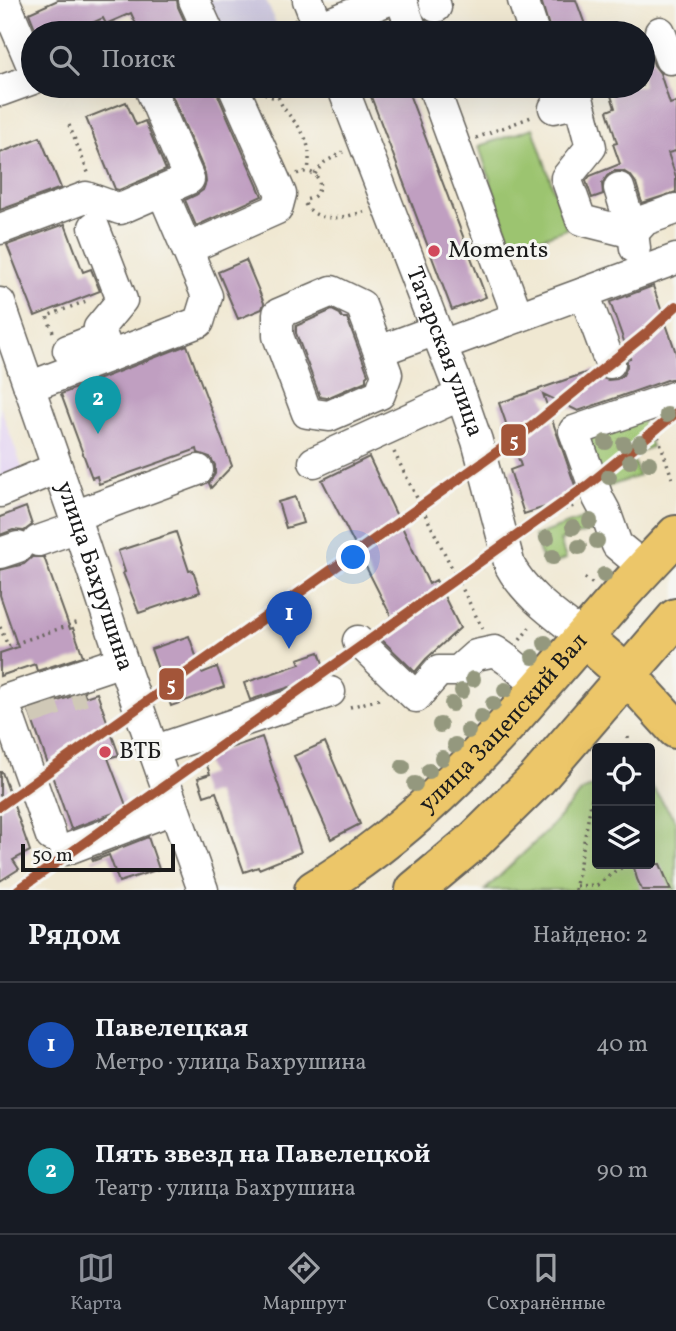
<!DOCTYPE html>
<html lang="ru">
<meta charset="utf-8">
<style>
body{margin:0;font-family:Vollkorn,serif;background:#242831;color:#f1f3f6}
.controls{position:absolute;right:21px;bottom:21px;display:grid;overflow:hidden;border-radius:7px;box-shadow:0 7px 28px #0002}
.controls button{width:63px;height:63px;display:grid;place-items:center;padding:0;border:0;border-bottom:2px solid #363941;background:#171b24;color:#f1f3f6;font:35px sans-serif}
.scale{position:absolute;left:21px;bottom:18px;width:154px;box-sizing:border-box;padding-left:7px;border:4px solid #1c1c1c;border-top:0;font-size:19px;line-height:24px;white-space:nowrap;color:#1c1c1c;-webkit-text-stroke:5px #f6f6f2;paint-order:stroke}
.you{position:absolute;left:354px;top:558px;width:24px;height:24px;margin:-18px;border:5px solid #fff;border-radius:50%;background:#1a73e8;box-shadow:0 0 0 10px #1a73e833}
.badge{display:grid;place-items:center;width:46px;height:46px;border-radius:50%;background:#8c9099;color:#fff;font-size:23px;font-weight:700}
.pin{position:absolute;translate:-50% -58px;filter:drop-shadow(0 2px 4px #0008)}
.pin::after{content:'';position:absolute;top:37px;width:24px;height:21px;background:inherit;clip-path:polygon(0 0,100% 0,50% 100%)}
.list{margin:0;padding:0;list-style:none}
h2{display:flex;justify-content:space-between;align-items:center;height:91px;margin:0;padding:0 28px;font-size:30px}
h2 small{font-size:23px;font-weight:400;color:#9ea1a6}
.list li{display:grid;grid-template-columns:46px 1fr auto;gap:21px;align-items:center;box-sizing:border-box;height:126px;padding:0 28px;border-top:2px solid #363941}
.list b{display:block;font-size:26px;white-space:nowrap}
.list p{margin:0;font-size:23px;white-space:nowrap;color:#9ea1a6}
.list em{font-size:23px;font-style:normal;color:#9ea1a6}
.icon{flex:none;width:38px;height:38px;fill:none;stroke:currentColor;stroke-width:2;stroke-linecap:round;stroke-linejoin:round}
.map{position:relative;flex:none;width:676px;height:890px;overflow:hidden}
.search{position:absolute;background:#171b24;box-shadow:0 7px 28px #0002;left:21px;right:21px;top:21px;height:77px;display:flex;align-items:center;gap:18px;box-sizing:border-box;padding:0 24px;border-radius:38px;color:#9ea1a6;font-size:26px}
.sheet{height:343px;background:#171b24}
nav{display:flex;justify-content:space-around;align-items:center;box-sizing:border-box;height:98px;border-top:2px solid #363941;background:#171b24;font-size:19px;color:#9ea1a6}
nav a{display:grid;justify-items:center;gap:4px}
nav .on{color:#8c9099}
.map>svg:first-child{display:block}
</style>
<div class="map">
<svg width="676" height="890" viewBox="0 0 676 890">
<rect width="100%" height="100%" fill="#f6f6f2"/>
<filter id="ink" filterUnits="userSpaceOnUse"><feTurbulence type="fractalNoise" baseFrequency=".0143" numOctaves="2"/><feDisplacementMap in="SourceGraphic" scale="14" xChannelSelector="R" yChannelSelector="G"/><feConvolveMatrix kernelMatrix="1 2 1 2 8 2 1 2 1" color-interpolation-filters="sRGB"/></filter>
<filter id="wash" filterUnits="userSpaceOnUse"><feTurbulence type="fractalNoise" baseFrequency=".00686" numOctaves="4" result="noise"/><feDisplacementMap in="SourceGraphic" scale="28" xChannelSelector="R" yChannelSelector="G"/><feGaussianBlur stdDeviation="1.57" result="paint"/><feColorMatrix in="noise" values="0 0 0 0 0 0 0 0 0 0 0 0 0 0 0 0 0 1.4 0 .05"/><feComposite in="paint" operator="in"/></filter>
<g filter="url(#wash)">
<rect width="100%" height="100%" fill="#f0e8d2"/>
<!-- built -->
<path fill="#e3d3f2" d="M0 406 25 476 0 487Z"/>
<!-- industrial -->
<path fill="#c6c0da" d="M205 0H266L280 33H219Z"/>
<!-- green -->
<path fill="#9cc470" stroke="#5c7046" stroke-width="2" d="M533 128 567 229 512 248 479 146Z
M642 420 652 447 631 454 639 476 604 488 587 439Z
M599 513 604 526 560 541 566 559 545 567 534 536Z
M650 784 676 821V890H485L546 832 583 790 597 785V864H650Z"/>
<g id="blocks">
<!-- building -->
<path fill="#c09fc1" d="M58 0H177L178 7 190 33H140L131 13 106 24 103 18 70 33H37L29 13Z
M541 0H576L588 33H551Z
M643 31 644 38 654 65 660 73 670 104 676 102V151L668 153 676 177V192L642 203 636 183 631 176 623 171H614L607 176 602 184 603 194 592 198 586 181 590 176 620 164 613 144 617 143 607 111 615 108 608 86H643Z
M168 86H215L217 93 262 196 196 226 185 200 196 195 203 190 206 182 205 173Z
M367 86H406L486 297 452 310Z
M126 102 136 125 145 121 166 170 119 190 115 189 86 118Z
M40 137 61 188 0 210V153Z
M65 224 83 272 91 269 100 291 35 316 7 245Z
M246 260 264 303 262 309 238 319 218 272Z
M653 286 676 353V379H670L578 411 543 394 579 497 546 509 545 507 524 514 510 470 521 466 499 403 594 370 599 377 608 380 617 379 623 375 627 367V359L630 358 610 302Z
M332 310 340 314 342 318H347L368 374 366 376V381L327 398 320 397 296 333V326Z
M187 345 232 466 211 488 209 483 215 474V465L210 457 198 453 197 449 99 484 97 476 92 478 61 394Z
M369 457 429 584 436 580 460 628 426 659 415 672 377 635 392 618 322 480Z
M295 497 303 523 286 528 278 502Z
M26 507 32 525 24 531 13 530 0 535V517Z
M176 532 189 571 193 570 200 592 139 613 123 573 125 572 118 551Z
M32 557H44L70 629 73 628 83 656 37 671 35 664 0 676V653L18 647 0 595V570L24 564Z
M189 636 202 673 217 667 224 687 171 706 151 649Z
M319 652 327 675 250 700 244 683 300 664 298 659Z
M84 692 85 697 97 693 119 755 108 758 127 808 71 829 29 711Z
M262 737 301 852 259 869 258 867 244 872 216 792 204 796 198 778 210 774 204 757Z
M325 742 360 824 331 839 294 756Z
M0 772H2L30 851 13 860 19 869 0 881Z
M148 837 159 869 119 882 109 855 93 861 92 859Z
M633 864H660L671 890H642L637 879Z"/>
</g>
</g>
<g filter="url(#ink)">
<use href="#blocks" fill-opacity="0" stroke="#66635c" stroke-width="2"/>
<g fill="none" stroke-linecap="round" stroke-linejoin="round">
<!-- minor-tunnel -->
<path stroke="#d0c9b7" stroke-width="30" stroke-dasharray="30 15" stroke-linecap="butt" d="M28 710 83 691"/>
<defs>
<g id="minor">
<path d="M4 0 33 68"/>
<path d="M194 0 209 33"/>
<path d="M308 0 321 33"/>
<path d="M401 0 413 33"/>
<path d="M434 0 436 7"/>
<path d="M523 0 534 33"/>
<path d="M660 32 670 59 676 57"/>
<path d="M303 33 389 0"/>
<path id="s1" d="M342 86 461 395 477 441 510 566C527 597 557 616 584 638"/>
<path d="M433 86 518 317"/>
<path d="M0 91 33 79"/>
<path d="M554 108 579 102 591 147 566 178 581 220 633 233"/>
<path d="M619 188 633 233 635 248"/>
<path d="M94 227 122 300 99 328 110 356"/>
<path d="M0 229 86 197 120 209 189 179 149 86"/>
<path d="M633 233 645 220 676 209"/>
<path d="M187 249 277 209 281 194 233 86"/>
<path d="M332 291 361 305 387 374 380 394 329 416 307 413 278 336V314Z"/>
<path d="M584 293 610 363"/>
<path id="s2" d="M0 303 78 527 127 675 203 890"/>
<path d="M442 345 676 259"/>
<path d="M68 350 102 337"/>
<path d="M379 351 436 330"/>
<path d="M29 387 199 322 207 296 162 191"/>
<path d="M314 462 461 395"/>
<path d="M0 492 57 468"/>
<path d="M74 516 198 470"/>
<path d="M38 541 78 527"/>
<path d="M0 553 18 547"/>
<path d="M645 568 617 545 605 511 598 498 574 431 676 396"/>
<path d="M358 641 416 697 439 671H458L476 655 495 651 509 661 541 688"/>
<path d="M8 699 122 661"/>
<path d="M9 717 51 836"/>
<path d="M153 751 330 692"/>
<path d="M65 850 173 809"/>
</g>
<g id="major">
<path d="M584 638 627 675 676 729"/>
<path id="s3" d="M314 890C438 816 520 709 614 602 634 579 655 557 676 535"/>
<path d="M415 890 475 840 537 779 676 618"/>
</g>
</defs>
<!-- minor casing -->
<use href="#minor" stroke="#66635c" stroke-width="33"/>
<!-- major casing -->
<use href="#major" stroke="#66635c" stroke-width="42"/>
<!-- path -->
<path stroke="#66635c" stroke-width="3.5" stroke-dasharray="2 5" stroke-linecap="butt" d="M265 93C274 101 284 97 286 86
M278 97C283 109 287 112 294 121 308 137 311 151 308 171
M69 125 89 175
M476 138 531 117
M297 174C321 163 329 196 305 200
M315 174 325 162 343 152
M305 204C319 225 344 217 364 212
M53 332 47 316 89 300
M656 430 672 478
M394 452 483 630
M525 523 574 506
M585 578 593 584
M0 627 8 646 79 622
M520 640 530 627
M350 707 383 698
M628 737 629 748
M576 886 597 885 617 870 630 864
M575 890 597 771"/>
<!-- minor -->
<use href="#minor" stroke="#fff" stroke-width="30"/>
<!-- major -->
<use href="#major" stroke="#ecc669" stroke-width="38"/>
<defs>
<path id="metro-1" d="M0 806 525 432 647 333 676 306
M18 890 588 485 676 413"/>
</defs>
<!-- metro-1 casing -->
<use href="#metro-1" stroke="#f6f6f2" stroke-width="16"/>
<!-- metro-1 -->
<use href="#metro-1" stroke="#a35539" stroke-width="10"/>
</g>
<!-- trees -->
<g fill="#94987e">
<circle cx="667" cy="415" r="8"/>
<circle cx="606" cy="442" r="8"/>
<circle cx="640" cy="443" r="8"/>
<circle cx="624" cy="444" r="8"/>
<circle cx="630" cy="461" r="8"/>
<circle cx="649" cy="463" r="8"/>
<circle cx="609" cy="477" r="8"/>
<circle cx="590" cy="521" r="8"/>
<circle cx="573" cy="527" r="8"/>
<circle cx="547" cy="538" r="8"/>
<circle cx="597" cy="541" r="8"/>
<circle cx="579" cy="547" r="8"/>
<circle cx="553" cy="557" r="8"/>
<circle cx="604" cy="575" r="8"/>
<circle cx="545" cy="643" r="8"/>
<circle cx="533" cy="657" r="8"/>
<circle cx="473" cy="679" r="8"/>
<circle cx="505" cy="690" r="8"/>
<circle cx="462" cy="691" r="8"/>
<circle cx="452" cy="704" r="8"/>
<circle cx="493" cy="704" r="8"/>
<circle cx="481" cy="717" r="8"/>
<circle cx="440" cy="725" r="8"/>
<circle cx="468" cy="731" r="8"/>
<circle cx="455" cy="745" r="8"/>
<circle cx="442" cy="758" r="8"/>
<circle cx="403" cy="767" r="8"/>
<circle cx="429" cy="771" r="8"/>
<circle cx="415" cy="784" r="8"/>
</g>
</g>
<!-- markers -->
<g fill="#d1495b" stroke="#f6f6f2" stroke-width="2.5">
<circle cx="434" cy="251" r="7"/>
<circle cx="105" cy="752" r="7"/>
</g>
<g text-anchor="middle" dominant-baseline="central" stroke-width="6" stroke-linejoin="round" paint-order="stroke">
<!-- poi labels -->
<g font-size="24" fill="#1c1c1c" stroke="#f6f6f2" text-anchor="start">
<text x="448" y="251">Moments</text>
<text x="119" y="752">ВТБ</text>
</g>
<!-- street labels -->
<g font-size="24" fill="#1c1c1c" stroke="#f6f6f2">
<text stroke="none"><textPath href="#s1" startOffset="285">Татарская улица</textPath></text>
<text stroke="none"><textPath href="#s2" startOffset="289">улица Бахрушина</textPath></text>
<text stroke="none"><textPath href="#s3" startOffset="254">улица Зацепский Вал</textPath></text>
</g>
</g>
<g stroke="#f6f6f2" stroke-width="2.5">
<rect x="500" y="423" width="27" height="34" rx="7" fill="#a35539"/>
<rect x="158" y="667" width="27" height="34" rx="7" fill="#a35539"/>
</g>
<g font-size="19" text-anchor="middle" font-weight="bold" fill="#fff">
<text x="514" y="447">5</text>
<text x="171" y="691">5</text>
</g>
</svg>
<div class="controls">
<button><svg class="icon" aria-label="locate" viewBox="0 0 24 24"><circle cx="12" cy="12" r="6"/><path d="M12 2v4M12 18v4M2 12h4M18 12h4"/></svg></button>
<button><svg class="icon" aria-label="layers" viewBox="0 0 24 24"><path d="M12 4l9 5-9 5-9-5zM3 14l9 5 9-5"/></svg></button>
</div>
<div class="scale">50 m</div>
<div class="you"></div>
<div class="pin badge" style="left:289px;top:649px;background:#1a4fb4">1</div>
<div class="pin badge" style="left:98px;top:434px;background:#0f9aa8">2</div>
<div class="search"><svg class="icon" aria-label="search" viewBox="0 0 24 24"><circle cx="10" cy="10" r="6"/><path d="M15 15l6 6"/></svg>Поиск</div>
</div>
<section class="sheet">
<h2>Рядом<small>Найдено: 2</small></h2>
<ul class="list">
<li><span class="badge" style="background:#1a4fb4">1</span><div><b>Павелецкая</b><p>Метро · улица Бахрушина</p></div><em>40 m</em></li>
<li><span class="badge" style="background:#0f9aa8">2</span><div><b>Пять звезд на Павелецкой</b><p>Театр · улица Бахрушина</p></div><em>90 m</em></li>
</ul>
</section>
<nav>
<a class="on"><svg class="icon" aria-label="map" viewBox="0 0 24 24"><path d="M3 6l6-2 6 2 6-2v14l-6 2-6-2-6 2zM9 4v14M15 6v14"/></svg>Карта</a>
<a><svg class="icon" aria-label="directions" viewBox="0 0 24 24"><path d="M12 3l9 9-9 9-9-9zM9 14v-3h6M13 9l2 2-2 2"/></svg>Маршрут</a>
<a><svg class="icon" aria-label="saved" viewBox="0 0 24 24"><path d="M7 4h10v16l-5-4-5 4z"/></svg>Сохранённые</a>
</nav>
